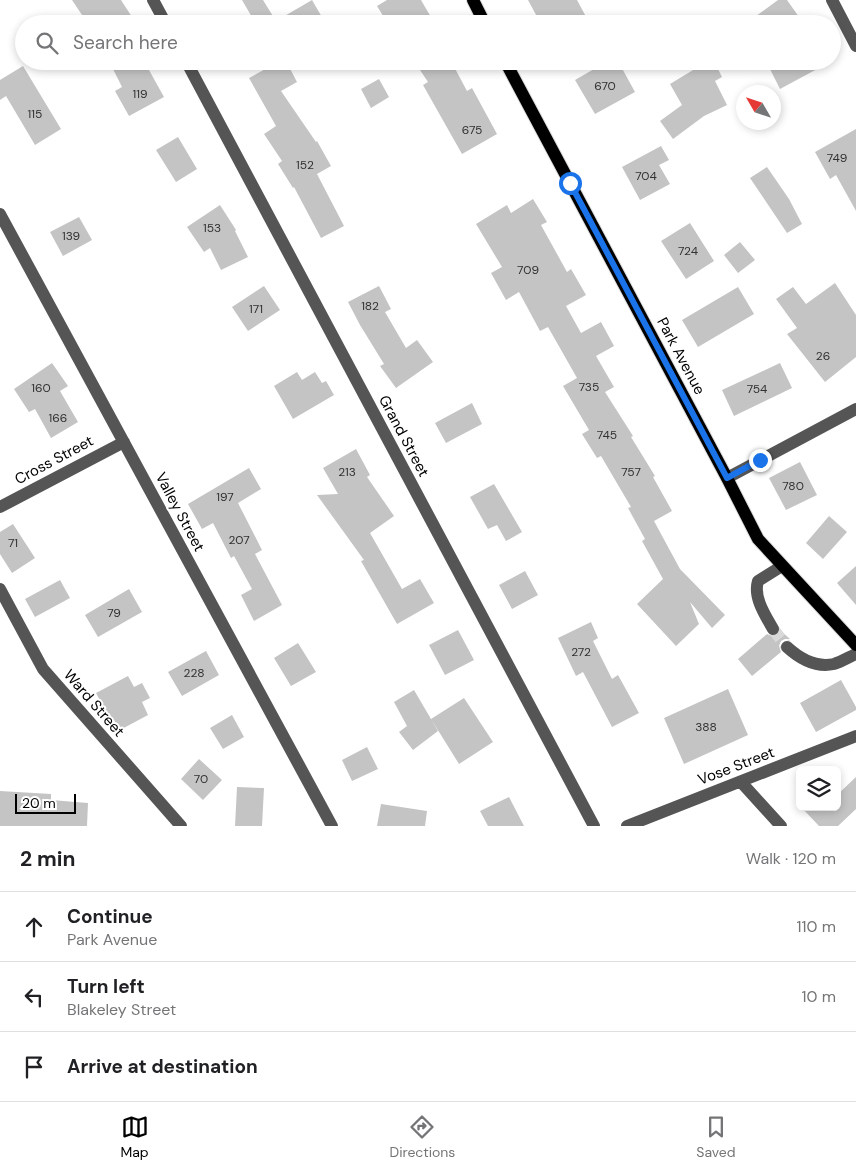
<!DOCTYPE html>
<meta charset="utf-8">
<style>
body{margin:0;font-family:"DM Sans",sans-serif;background:#f6f6f6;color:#202124}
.controls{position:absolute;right:15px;bottom:15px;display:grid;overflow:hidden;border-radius:8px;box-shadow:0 2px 8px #0003}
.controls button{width:45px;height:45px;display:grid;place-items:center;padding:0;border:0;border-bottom:1px solid #e0e0e0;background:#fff;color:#202124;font:25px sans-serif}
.compass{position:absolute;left:736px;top:85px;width:45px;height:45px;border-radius:50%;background:#fff;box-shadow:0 2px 8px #0003;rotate:309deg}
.scale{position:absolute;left:15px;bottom:12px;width:61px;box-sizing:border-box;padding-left:5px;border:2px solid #000;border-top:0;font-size:14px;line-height:18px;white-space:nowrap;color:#000;-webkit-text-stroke:4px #fff;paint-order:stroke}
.stop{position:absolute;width:15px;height:15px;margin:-11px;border:4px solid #1a73e8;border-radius:50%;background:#fff}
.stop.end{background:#1a73e8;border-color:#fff;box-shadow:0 1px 5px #0008}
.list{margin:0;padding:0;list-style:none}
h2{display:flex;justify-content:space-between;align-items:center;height:65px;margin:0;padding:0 20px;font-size:21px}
h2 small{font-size:16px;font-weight:400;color:#757577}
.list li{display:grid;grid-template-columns:32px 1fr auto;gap:15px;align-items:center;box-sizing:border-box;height:70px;padding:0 20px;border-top:1px solid #e0e0e0}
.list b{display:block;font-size:19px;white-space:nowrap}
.list p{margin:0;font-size:16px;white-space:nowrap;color:#757577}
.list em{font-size:16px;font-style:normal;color:#757577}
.icon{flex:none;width:28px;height:28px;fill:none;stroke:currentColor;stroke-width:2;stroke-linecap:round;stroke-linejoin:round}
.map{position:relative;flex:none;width:856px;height:826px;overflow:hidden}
.search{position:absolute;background:#fff;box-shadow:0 2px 8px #0003;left:15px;right:15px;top:15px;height:55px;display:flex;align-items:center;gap:12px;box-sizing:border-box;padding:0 18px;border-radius:28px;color:#757577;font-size:19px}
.sheet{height:275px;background:#fff}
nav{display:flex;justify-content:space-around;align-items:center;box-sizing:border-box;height:70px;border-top:1px solid #e0e0e0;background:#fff;font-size:14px;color:#757577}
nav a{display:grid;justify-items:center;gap:2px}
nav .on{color:#000}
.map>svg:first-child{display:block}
</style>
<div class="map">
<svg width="856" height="826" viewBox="0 0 856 826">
<rect width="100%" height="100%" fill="#fff"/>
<!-- building -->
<path fill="#c4c4c4" d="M72 0H121L132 17 121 24H88Z
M242 0H263L276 21 312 0 326 24H256Z
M387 0H421L435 24H388L377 6Z
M528 0H577L590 24H541Z
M778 0H787L804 24H745Z
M109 61H144L164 97 129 116 115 91 122 87Z
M280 61H286L297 82 281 91 316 142 317 141 331 166 317 174 344 226 321 238 294 187 293 188 278 164 282 161 264 134 276 126 249 78Z
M414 61H451L467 91 472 88 497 134 462 154 423 85 428 82Z
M608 61H618L635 92 595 114 575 80Z
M708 61H714L722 77 715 81 727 105 704 116 673 139 660 121 682 105 670 84Z
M766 61H832L780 89Z
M23 66 61 129 35 145 6 96 0 100V80Z
M379 79 389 97 371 108 361 89Z
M856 129V211L836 175 830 179 815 152Z
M178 137 197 169 176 182 156 150Z
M661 146 669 160 659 165 670 184 640 200 622 167Z
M767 167 789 199 802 224 787 233 750 178Z
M533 199 547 222 541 225 567 272 571 269 586 295 566 306 581 333 601 322 614 346 596 356 614 387 605 392 633 436 631 437 655 476 653 477 672 511 654 521 680 569 725 615 712 628 690 602 699 624 676 646 637 604 663 579 642 541 645 539 628 508 631 507 601 456 597 458 582 434 589 430 563 386 577 378 548 327 540 331 519 292 506 300 491 273 502 267 476 224 507 205 511 213Z
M220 205 236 230 235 231 248 257 221 270 210 248 204 252 187 227Z
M79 217 92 240 63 256 50 232Z
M690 223 714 261 686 279 661 241Z
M740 242 755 260 738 273 724 255Z
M835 283 856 315V357L825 382 787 334 797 328 776 299 793 287 806 304Z
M264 286 280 310 248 331 232 307Z
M379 286 391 309 385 312 406 348 417 340 433 362 396 388 380 366 384 364 360 325 348 302Z
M738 287 754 314 698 347 682 320Z
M52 363 68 386 60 391 78 422 51 438 35 409 29 412 14 389Z
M780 363 792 388 734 416 722 390Z
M297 372 302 380 315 372 322 383 326 381 334 395 293 419 274 386Z
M472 403 482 424 446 443 435 423Z
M356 449 370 475 367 477 394 516 370 533 402 589 420 579 434 603 397 624 361 561 364 560 317 495 338 494 323 468Z
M800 462 817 495 786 510 769 478Z
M249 468 261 489 238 503 262 550 255 554 282 605 254 621 241 595 252 589 234 556 231 558 213 523 202 529 188 504Z
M494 484 522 532 506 541 497 525 488 529 470 497Z
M829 516 847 532 823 559 806 543Z
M13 524 35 558 12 573 0 554V532Z
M856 566V605L837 583Z
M525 571 538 595 512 609 499 585Z
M60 580 70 598 35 617 25 599Z
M129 589 142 612 98 637 85 615Z
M591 622 598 638 593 641 612 679 618 675 639 713 612 727 583 672 576 676 558 638Z
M458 630 474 660 445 675 429 645Z
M781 631 790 639H785L781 641 779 646 781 652 752 676 738 659 767 634 774 637 777 636Z
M298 643 316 672 291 686 274 658Z
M206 651 219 675 182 696 168 672Z
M128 676 134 687 142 683 150 698 142 702 148 715 120 730 114 720 111 721 96 693Z
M841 680 856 707V710L816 732 800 703Z
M728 689 748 735 684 764 664 718Z
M414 690 438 731 413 750 399 732 407 726 394 702Z
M464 698 493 742 459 764 431 719Z
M232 715 244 737 223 749 210 728Z
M367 747 378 769 352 781 342 760Z
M199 759 222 780 203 800 181 779Z
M856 777V809L838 826H819L801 807H837V795Z
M237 787 264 788 262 826H235Z
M0 791 51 794V800L88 803 87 826H0Z
M509 797 524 826H488L480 811Z
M381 804 427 811 425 826H377Z"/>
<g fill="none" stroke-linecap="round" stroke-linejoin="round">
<!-- minor-tunnel -->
<path stroke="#d9d9d9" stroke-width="12" stroke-dasharray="12 6" stroke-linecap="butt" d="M773 629 787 647"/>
<defs>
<path id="major" d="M473 0 485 24
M505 61 727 478 758 539 856 645"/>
</defs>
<!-- major casing -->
<use href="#major" stroke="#dbdbdb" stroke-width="14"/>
<!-- minor -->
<path stroke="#555" stroke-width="12" d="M153 0 166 24
M832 0 856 46
M186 61 594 826
M0 214 332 826
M727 478 856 409
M0 507 124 442
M0 589 43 669 181 826
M773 629C765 615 753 597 758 581L782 566
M787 647C799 658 816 668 834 664 841 662 849 657 856 654
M741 782 781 826
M627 826 856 736"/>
<!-- major -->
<use href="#major" stroke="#000" stroke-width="12"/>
</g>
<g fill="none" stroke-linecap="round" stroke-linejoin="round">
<!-- route -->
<path stroke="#1a73e8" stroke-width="6" d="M570 183 727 478 760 460"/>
</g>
<g text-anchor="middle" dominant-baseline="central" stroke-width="4" stroke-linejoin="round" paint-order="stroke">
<!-- number labels -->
<g font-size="12" fill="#313131">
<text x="605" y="86">670</text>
<text x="140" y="94">119</text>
<text x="35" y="114">115</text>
<text x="472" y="130">675</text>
<text x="837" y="158">749</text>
<text x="305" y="165">152</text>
<text x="646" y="176">704</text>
<text x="212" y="228">153</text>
<text x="71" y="236">139</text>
<text x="688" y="251">724</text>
<text x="528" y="270">709</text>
<text x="370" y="306">182</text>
<text x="256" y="309">171</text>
<text x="823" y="356">26</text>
<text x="589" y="387">735</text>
<text x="41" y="388">160</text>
<text x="757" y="389">754</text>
<text x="58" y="418">166</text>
<text x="607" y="435">745</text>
<text x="347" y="472">213</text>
<text x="631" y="472">757</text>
<text x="793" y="486">780</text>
<text x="225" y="497">197</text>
<text x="239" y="540">207</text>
<text x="13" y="543">71</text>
<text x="114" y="613">79</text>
<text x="581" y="652">272</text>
<text x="194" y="673">228</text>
<text x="706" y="727">388</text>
<text x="201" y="779">70</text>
</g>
<!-- street labels -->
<g font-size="15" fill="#000" stroke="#fff">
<text transform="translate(681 356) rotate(62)">Park Avenue</text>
<text transform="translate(404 436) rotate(62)">Grand Street</text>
<text transform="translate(54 460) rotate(-28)">Cross Street</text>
<text transform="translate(180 512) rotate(62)">Valley Street</text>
<text transform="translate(94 703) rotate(49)">Ward Street</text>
<text transform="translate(736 766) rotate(-21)">Vose Street</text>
</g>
</g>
</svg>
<div class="controls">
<button><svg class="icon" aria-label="layers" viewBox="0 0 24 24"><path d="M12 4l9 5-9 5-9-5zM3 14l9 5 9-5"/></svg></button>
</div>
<svg class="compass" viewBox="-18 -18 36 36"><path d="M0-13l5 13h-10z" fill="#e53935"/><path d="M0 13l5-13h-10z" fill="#757577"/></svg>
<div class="scale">20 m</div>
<div class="stop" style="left:570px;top:183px"></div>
<div class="stop end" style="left:760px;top:460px"></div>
<div class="search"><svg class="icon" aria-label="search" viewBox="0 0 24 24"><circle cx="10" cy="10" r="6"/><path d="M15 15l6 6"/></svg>Search here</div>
</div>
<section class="sheet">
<h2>2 min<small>Walk · 120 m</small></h2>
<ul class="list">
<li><svg class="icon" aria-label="ahead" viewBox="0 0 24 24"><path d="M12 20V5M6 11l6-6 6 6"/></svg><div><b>Continue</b><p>Park Avenue</p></div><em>110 m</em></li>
<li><svg class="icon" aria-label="left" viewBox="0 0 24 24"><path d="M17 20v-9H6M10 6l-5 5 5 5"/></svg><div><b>Turn left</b><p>Blakeley Street</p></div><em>10 m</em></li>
<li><svg class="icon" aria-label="arrive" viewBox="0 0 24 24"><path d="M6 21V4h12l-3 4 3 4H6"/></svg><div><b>Arrive at destination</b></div></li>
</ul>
</section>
<nav>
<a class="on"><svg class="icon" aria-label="map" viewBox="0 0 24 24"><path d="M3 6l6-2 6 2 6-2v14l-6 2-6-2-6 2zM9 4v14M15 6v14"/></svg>Map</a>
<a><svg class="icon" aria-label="directions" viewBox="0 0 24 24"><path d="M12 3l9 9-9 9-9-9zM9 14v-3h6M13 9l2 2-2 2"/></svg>Directions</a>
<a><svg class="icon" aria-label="saved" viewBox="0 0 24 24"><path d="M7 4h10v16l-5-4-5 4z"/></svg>Saved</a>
</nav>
